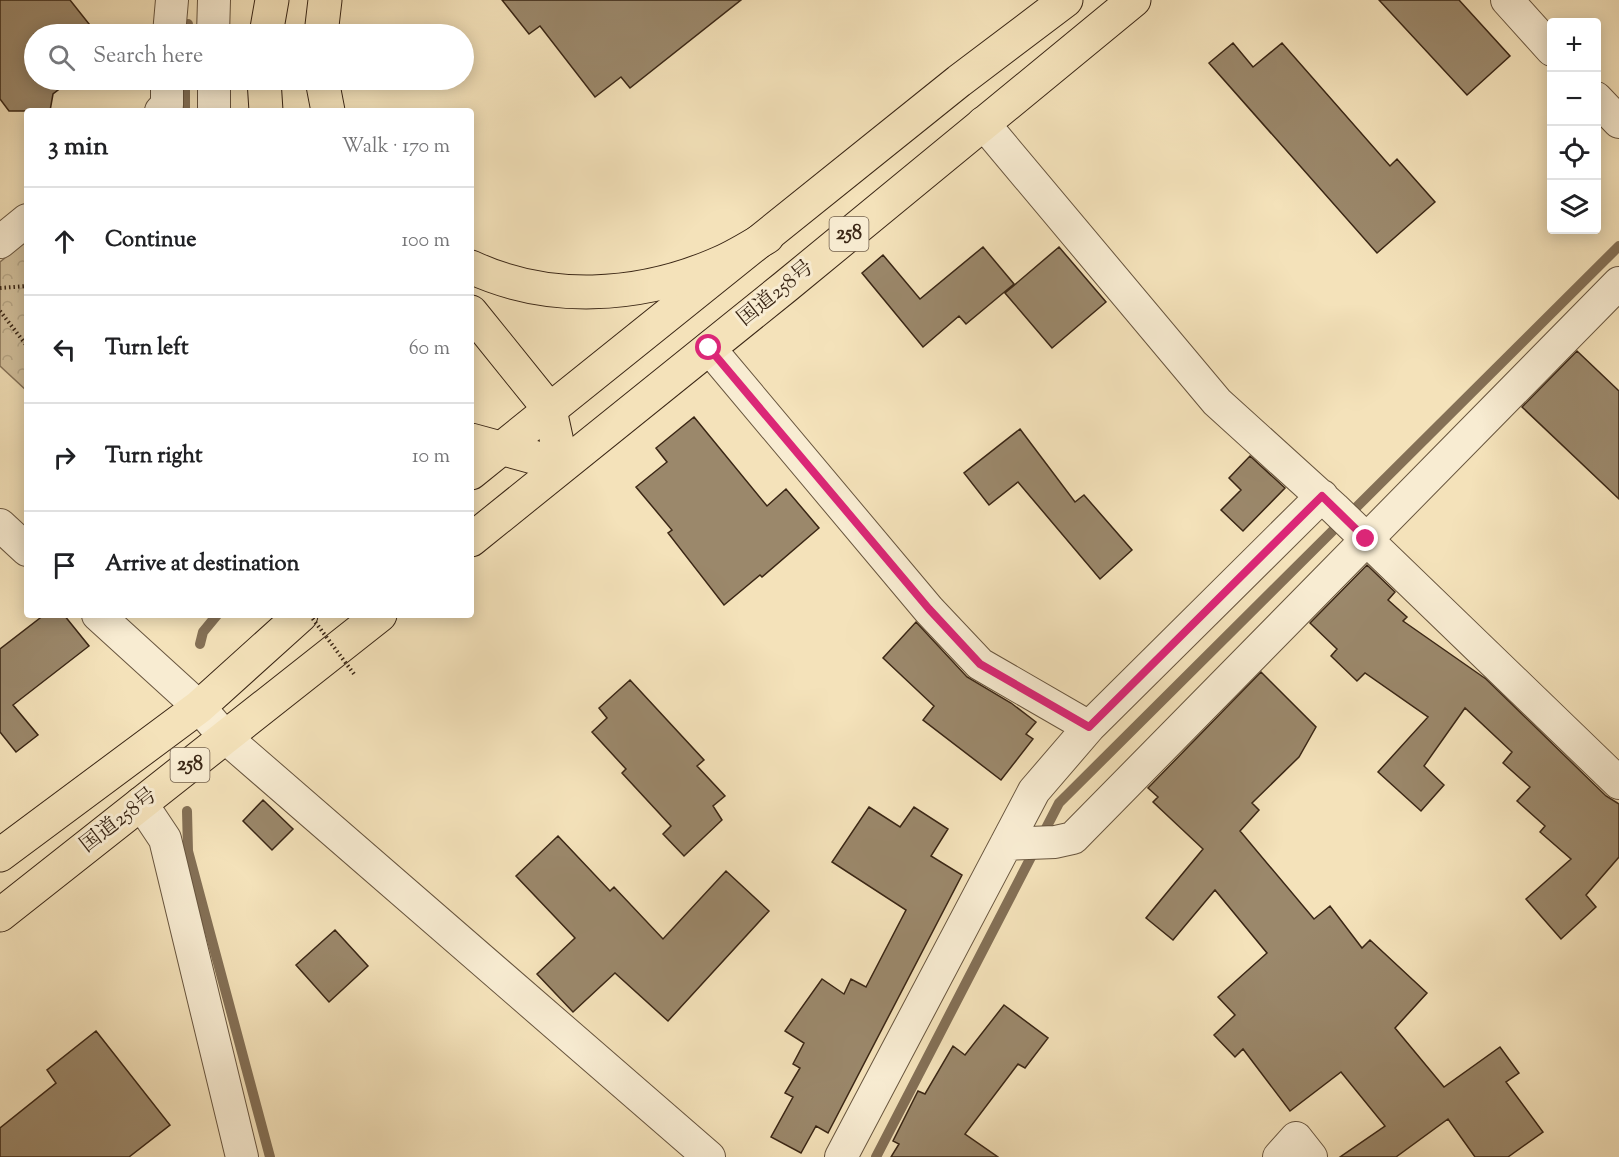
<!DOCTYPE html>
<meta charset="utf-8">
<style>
body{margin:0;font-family:"Sorts Mill Goudy","Noto Serif JP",serif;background:#f6f6f6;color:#202124}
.controls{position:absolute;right:18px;top:18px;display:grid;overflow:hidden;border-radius:6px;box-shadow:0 3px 15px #0003}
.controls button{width:54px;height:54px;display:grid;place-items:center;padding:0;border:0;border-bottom:2px solid #e0e0e0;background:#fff;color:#202124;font:30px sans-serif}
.stop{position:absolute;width:18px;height:18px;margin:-14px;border:4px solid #db2777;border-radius:50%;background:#fff}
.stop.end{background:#db2777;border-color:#fff;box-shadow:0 2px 6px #0008}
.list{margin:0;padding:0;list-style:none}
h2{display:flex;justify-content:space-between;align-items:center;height:78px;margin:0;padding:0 24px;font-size:26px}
h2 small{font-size:20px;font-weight:400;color:#757577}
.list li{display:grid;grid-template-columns:39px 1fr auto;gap:18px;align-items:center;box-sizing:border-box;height:108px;padding:0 24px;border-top:2px solid #e0e0e0}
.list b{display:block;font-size:22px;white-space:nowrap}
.list em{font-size:20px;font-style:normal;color:#757577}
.icon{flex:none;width:33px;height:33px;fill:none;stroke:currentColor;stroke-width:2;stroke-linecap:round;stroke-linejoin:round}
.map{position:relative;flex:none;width:1619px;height:1157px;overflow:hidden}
.search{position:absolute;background:#fff;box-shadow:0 3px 15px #0003;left:24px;top:24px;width:450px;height:66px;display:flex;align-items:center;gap:15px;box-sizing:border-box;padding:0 21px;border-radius:33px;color:#757577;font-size:22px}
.panel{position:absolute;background:#fff;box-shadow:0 3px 15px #0003;left:24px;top:108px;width:450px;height:510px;border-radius:6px}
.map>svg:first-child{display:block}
</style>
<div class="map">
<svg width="1619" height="1157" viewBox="0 0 1619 1157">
<defs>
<pattern id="park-crowns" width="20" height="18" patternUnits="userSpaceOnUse" patternTransform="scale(1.5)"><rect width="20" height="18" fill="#d4c29e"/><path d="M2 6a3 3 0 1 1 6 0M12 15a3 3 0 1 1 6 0" fill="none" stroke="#b7a787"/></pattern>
</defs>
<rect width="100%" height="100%" fill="#f4e2ba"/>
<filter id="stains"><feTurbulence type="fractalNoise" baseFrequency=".00333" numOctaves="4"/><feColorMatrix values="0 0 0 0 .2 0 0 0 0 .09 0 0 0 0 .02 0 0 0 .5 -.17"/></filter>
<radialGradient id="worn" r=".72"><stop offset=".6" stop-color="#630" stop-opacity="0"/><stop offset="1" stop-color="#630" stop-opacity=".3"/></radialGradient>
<!-- park -->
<path fill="url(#park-crowns)" stroke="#87745a" stroke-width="1.5" d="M27 240V391L0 366V262Z"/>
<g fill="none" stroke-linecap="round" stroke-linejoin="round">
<!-- stream -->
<path stroke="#847056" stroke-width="10" d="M188 34V24
M185 80V111
M200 644 203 632 217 615
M187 811 188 851 270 1157
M876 1157 1059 803 1619 246"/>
</g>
<!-- building -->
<path fill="#9b886b" stroke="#3a2615" stroke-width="1.5" d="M0 0H70L97 34H34V80H71L53 94 50 111H9L0 99Z
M502 0H741L630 88 621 77 595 97 540 26 529 34Z
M1379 0H1459L1510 56 1467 95Z
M1233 43 1253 67 1282 43 1390 166 1397 159 1435 202 1377 253 1209 63Z
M983 247 1014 284 966 324 959 316 923 347 862 273 883 255 920 299Z
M1059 247 1106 302 1052 348 1005 293Z
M1577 351 1619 391V499L1522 407Z
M694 417 767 506 786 489 819 528 762 577 760 575 724 605 668 533 672 530 636 487 667 462 656 448Z
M1020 429 1075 502 1084 495 1132 550 1100 579 1018 482 989 505 964 473Z
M1250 456 1285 488 1243 531 1221 510 1241 490 1229 478Z
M1367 565 1395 592 1388 600 1407 617 1403 621 1486 679 1606 796 1619 804V857L1586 895 1596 907 1561 939 1526 899 1571 859 1540 832 1545 826 1517 801 1530 787 1503 763 1512 752 1465 708 1424 766 1444 785 1421 811 1378 772 1428 717 1365 673 1357 681 1331 656 1337 649 1310 623Z
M44 615H64L89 646 13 705 38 735 16 752 0 732V649Z
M916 622 967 677 1011 703 1036 722 1026 734 1033 739 1001 780 923 720 934 706 883 658Z
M1261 672 1316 727 1299 757 1252 803 1259 810 1240 831 1314 919 1330 906 1362 948 1370 940 1427 993 1395 1028 1444 1087 1500 1047 1519 1073 1506 1082 1543 1132 1508 1157H1475L1448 1119 1396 1157H1340L1385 1126 1341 1072 1290 1111 1243 1049 1235 1057 1214 1035 1235 1015 1218 997 1267 953 1215 890 1173 940 1146 918 1203 849 1153 802 1158 797 1148 788Z
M630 680 704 760 697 766 725 796 713 806 722 820 684 856 663 834 671 826 622 773 626 769 592 732 607 718 599 708Z
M263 800 293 829 272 850 243 821Z
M869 807 900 827 914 807 948 829 931 856 962 875 828 1133 816 1126 801 1153 771 1137 793 1097 785 1093 800 1068 793 1064 804 1043 785 1031 822 979 844 994 851 979 866 987 906 910 832 862Z
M558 836 610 891 614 887 663 939 726 871 769 911 668 1021 615 973 573 1012 537 974 575 938 516 876Z
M335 930 368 966 329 1002 296 965Z
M1004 1005 1048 1038 1025 1068 1018 1064 965 1134 998 1157H891L899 1144 893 1141 918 1091 925 1094 953 1046 965 1055Z
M96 1031 170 1125 129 1157H0V1128L56 1083 47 1070Z"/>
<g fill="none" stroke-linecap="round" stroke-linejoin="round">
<defs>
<path id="minor" d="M1507 0 1552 50
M169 34 172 0
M213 34 214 0
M214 80V111
M1596 98 1619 122
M161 111 167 105V80
M983 123 1217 402 1334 508 1619 783
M0 242 27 220
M709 348 929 610 980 664 1089 727
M0 525 27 550
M98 615 199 707 225 737 709 1157
M141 803 165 839 242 1157
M1006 844 1055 842 1073 838 1619 283
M841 1157 1034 791 1089 727 1322 496
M1279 1157 1296 1138 1311 1157"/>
<path id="trunk" d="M471 473 959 81 1066 0
M471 540 785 287 1134 0
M0 855 199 707 301 615
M0 915 380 615"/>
<path id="motorway" d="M266 34 272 0
M321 34 325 0
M264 80 266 111
M322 80 328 111
M471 267C548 303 637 298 715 265 733 258 750 247 767 237
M471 312 550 410 562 465 471 440"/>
</defs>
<!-- minor casing -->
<use href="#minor" stroke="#68553e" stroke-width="34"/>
<!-- trunk casing -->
<use href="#trunk" stroke="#3a2615" stroke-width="35"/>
<!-- motorway casing -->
<use href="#motorway" stroke="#3a2615" stroke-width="35"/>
<!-- path -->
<path stroke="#3a2615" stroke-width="4" stroke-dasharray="1.5 3" stroke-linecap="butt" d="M0 288 27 286
M0 311 27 346"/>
<!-- minor -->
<use href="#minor" stroke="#f8ecd2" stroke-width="32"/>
<!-- trunk -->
<use href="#trunk" stroke="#f4e2ba" stroke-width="33"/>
<!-- motorway -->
<use href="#motorway" stroke="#f4e2ba" stroke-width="33"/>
<!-- path-bridge -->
<path stroke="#3a2615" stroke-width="4" stroke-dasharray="1.5 3" stroke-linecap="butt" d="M310 615 354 674"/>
</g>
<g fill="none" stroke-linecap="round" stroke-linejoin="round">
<!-- route -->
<path stroke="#db2777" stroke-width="8" d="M709 348 929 609 980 664 1089 727 1322 496 1366 539"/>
</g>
<g text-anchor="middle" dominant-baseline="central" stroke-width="6" stroke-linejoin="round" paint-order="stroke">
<!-- shield labels -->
<g fill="#f8ecd2" stroke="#73614e" stroke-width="1.5">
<rect x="829.5" y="217" width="39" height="34" rx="4.5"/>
<rect x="170.5" y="748" width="39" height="34" rx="4.5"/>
</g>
<g font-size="20" font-weight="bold" fill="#3a2615">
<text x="849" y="234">258</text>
<text x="190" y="765">258</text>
</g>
<!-- street labels -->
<g font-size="21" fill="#3a2615" stroke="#f8ecd2">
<text transform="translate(776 294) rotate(-39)">国道258号</text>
<text transform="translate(119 821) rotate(-38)">国道258号</text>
</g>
</g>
<rect width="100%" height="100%" filter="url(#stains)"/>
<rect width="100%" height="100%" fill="url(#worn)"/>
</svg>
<div class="controls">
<button>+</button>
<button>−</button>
<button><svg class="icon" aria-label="locate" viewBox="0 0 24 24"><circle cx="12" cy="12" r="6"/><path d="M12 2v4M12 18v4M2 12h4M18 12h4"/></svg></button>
<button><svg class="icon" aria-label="layers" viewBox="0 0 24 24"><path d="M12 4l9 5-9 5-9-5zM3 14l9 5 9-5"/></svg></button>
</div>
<div class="stop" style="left:709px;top:348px"></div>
<div class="stop end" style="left:1366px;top:539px"></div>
<div class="search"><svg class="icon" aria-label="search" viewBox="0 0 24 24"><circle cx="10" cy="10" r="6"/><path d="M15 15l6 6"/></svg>Search here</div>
<section class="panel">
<h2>3 min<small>Walk · 170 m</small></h2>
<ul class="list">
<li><svg class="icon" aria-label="ahead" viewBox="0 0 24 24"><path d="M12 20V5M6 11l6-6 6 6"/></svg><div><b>Continue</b></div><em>100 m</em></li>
<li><svg class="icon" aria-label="left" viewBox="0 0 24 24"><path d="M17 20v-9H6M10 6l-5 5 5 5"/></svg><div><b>Turn left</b></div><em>60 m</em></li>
<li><svg class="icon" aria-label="right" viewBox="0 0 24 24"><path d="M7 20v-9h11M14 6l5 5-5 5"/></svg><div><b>Turn right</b></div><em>10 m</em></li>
<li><svg class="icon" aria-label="arrive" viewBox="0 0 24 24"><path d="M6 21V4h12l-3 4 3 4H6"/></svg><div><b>Arrive at destination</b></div></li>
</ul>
</section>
</div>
